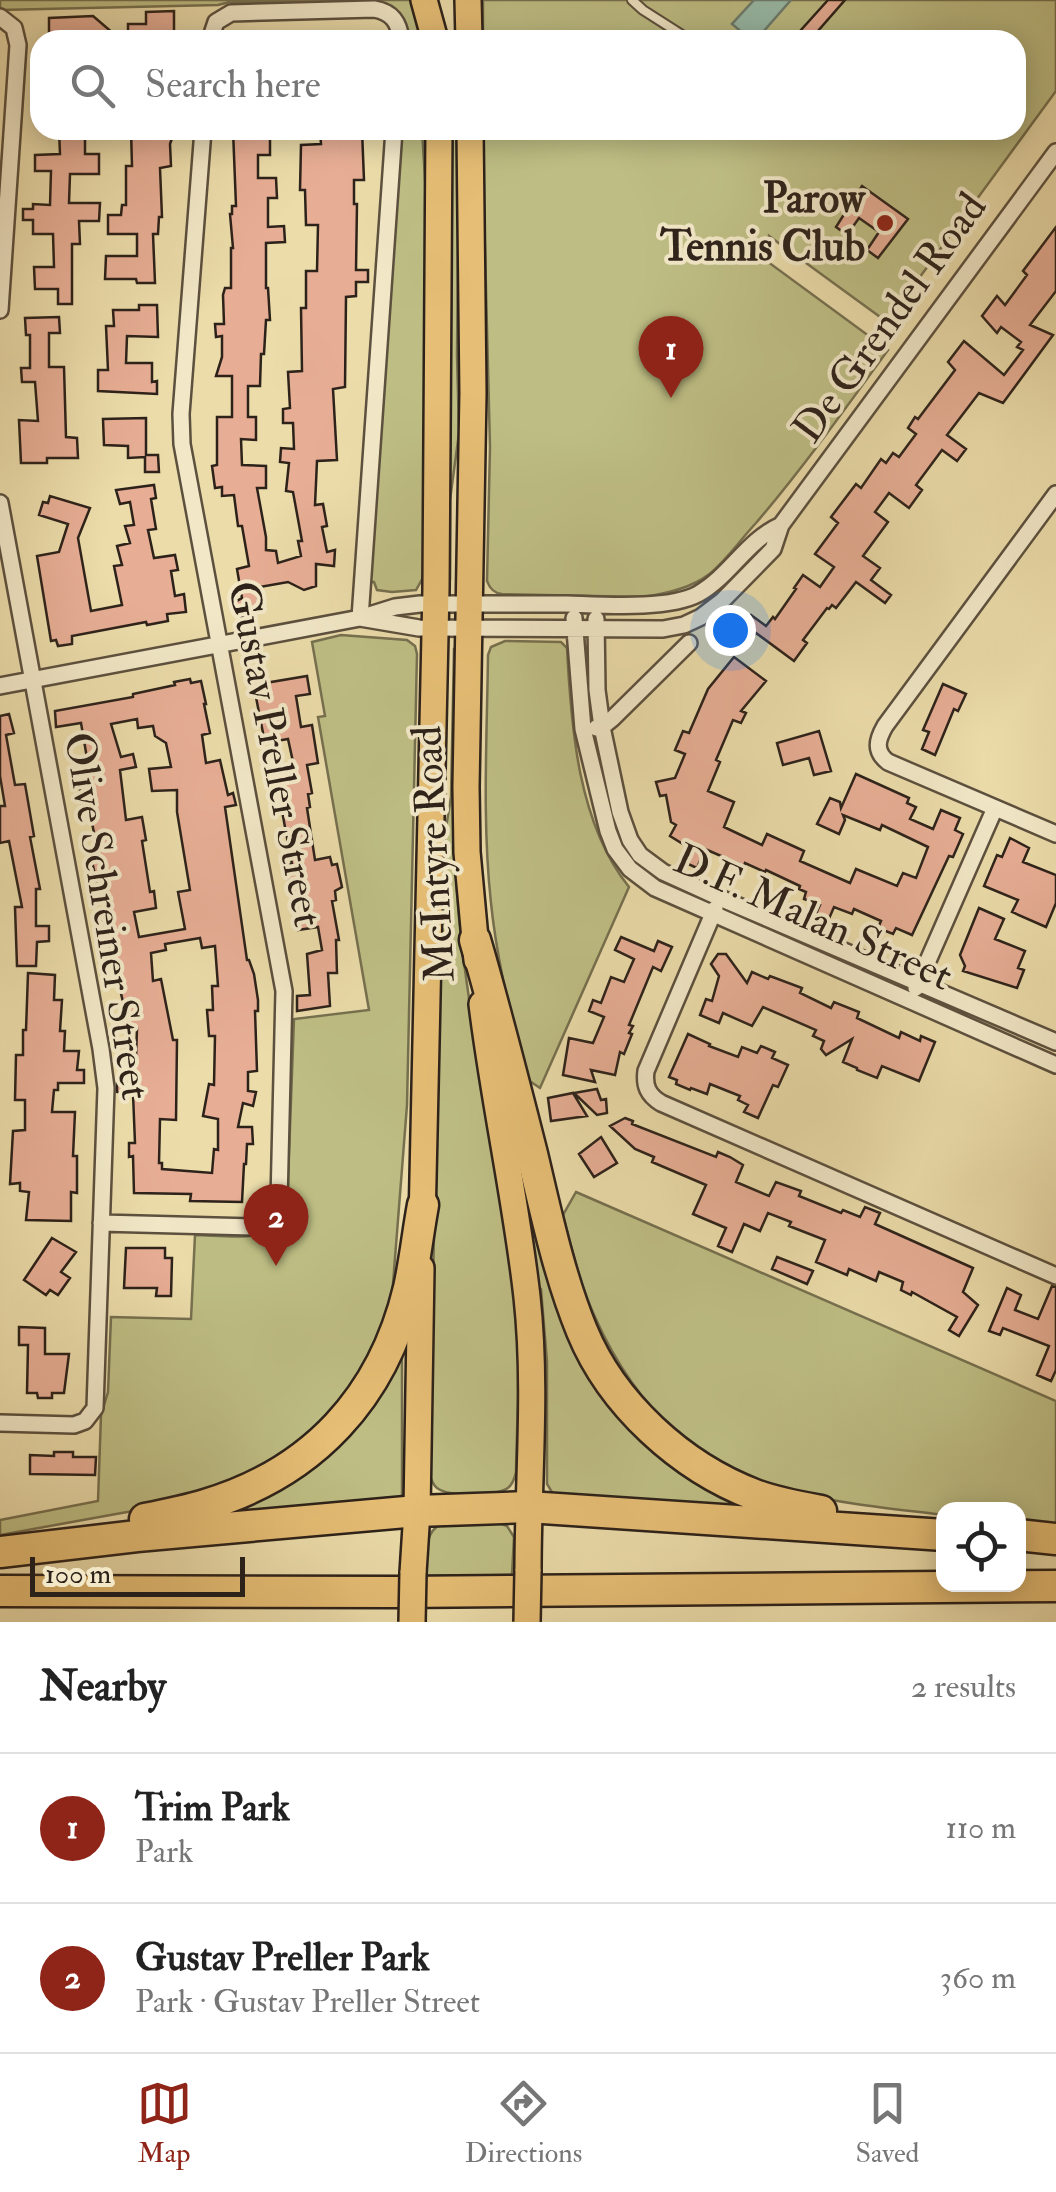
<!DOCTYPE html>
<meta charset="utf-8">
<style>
body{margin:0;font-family:"IM FELL Double Pica",serif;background:#f6f6f6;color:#222}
.controls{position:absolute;right:30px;bottom:30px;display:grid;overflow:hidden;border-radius:20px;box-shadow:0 5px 25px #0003}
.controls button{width:90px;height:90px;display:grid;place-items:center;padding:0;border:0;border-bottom:2px solid #e0e0e0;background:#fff;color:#222;font:50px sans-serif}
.scale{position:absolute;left:30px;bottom:25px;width:215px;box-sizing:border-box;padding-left:10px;border:5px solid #2d221a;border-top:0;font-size:28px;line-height:35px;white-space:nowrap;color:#2d221a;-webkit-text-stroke:8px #f2e8c8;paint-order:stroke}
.you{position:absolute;left:730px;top:630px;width:35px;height:35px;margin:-25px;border:8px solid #fff;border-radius:50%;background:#1a73e8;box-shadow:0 0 0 15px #1a73e833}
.badge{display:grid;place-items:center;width:65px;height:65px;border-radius:50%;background:#8f2418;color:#fff;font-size:32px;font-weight:700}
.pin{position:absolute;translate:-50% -82px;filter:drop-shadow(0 2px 5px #0008)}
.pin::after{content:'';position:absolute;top:52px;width:35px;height:30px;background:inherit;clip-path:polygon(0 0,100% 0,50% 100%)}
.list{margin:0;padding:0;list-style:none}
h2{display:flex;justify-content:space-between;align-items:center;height:130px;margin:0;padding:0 40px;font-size:42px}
h2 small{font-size:32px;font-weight:400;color:#767676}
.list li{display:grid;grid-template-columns:65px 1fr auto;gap:30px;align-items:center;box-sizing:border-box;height:150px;padding:0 40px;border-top:2px solid #e0e0e0}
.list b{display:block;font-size:38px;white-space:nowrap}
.list p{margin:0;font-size:32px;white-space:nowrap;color:#767676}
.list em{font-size:32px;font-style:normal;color:#767676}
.icon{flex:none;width:55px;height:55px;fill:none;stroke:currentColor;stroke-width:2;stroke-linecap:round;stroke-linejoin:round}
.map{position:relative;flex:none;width:1056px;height:1622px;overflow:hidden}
.search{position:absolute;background:#fff;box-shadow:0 5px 25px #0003;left:30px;right:30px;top:30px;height:110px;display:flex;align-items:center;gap:25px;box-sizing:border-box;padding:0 35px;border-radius:30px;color:#767676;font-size:38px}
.sheet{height:430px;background:#fff}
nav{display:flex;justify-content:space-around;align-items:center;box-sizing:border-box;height:140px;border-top:2px solid #e0e0e0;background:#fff;font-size:28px;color:#767676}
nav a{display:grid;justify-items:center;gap:5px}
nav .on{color:#8f2418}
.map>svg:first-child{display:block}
</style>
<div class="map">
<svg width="1056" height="1622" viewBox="0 0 1056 1622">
<rect width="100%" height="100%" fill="#ebdcaa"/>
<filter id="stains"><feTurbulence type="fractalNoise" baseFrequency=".002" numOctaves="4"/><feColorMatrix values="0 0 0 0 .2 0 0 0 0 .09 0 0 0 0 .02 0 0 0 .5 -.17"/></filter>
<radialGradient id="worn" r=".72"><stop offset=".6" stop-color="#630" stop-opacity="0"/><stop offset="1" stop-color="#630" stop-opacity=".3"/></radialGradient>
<!-- green -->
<path fill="#bebe84" stroke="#76704f" stroke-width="2.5" d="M0 0H412L424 40H408C408 21 399 7 380 3L230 2 218 5 0 10Z
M483 0H1056V91L887 322 769 236 768 262 888 350C845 409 803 468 756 523 740 540 726 561 708 575 689 589 665 594 642 597L502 594C494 593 490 589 487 581L490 447 482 130H1016V40H483Z
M402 130H422L430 261 425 574 416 590 392 592 377 590 374 582H370Z
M450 130H459L457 355 459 433 450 500V579H445Z
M341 635 407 640 415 646 417 654 407 1105 391 1309 365 1378 287 1457 177 1503 0 1535V1520L98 1501 101 1415 108 1392 111 1317 191 1319 195 1235C215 1235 259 1241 274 1229 281 1224 284 1216 287 1209L294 1019 369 1010 318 717 325 716 312 642Z
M505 641 561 642 567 648C571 727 578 824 629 887L540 1088 525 1078C512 1020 497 962 491 903 482 821 487 738 488 655L491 647Z
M454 649H457C455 745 450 841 461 937 474 1058 503 1176 515 1298 521 1355 517 1415 516 1472 514 1479 514 1482 509 1487 498 1497 449 1497 437 1488 432 1484 432 1480 429 1474L442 852 451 797Z
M509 1107 571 1340 772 1516 556 1499 547 1484V1361L541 1289 535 1283Z
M576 1192 1056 1401V1529L1019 1524 1018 1510H944L943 1515C896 1509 847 1505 800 1493 699 1468 637 1411 595 1317 580 1285 572 1249 563 1215Z
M402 1345V1495L397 1502 207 1521 248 1496Z
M443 1523H499L507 1526 514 1537 512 1575 426 1576C427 1556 422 1532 443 1523Z"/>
<!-- water -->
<path fill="#98bcaa" stroke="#6d7e70" stroke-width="2.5" d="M754 0H791L756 40H751L732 24Z"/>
<!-- building -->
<path fill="#e7ae95" stroke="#2d221a" stroke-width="2.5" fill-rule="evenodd" d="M828 0H845L810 40H792Z
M174 11V40H128V24H146V12Z
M93 16 121 40H49V18Z
M59 130H85V154H99V174H70L69 203H100L99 221H79L80 244H72V304H58V289H35L34 267H54L53 234H33V220H23V209H33V204L50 205 51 171H35V155L60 154Z
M131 130H175L170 144 171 166 160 168 162 217H159L158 234H153L155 283H137L136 279H105L106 256H137V234H108V215H121L122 205H126V166H132Z
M233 130H270V155H258V178H276L277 198H268V227L284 226 285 242 266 243V288H268L270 320H266L264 354H261L260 386H248V417H256V440L241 439 242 465 266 466V488H257L266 537V550L276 551 278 563 301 556 298 541H302L293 492 286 491 289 463 280 462 281 448 294 449 293 423H283V409L290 408 288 372 302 371 301 308H306V271H317L318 225H306L305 190H300L301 145 321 144 320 130H362L364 180H354V204H357L356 270H368V282H356V296L346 297 345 387 333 389 337 460 317 461 315 505 323 504 327 526 322 527 327 552 335 550 334 566 316 564V586L304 590 288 582 254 588 262 609 241 617 235 602 242 598 237 569 249 566 242 526H238L234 495 222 496V487L215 488 212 466 217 465V417H232V376H216L222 357V336L216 337 215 324H224L223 295 225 288H231V248H233L230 214H232V206H236Z
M862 186 908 219 878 258 867 250 879 232 859 218 847 235 836 227Z
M1056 227V291L1030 325 1053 335 1003 403 979 393 947 435 966 449 957 461 942 450 916 485 922 490 909 508 889 493 875 512 888 522 863 556 880 568 871 580 891 595 885 603 856 582 836 608 832 605 829 609 827 608 803 640 807 643 794 661 756 633 752 638 740 629 751 615 766 626 773 617 775 619 796 589 794 588 803 575 820 587 834 567 815 554 838 523 831 517 856 484 861 488 881 459 886 463 893 453 899 457 916 434 908 428 915 417 918 419 955 370 948 362 964 341 1004 375 1023 350 1017 347 1021 342 1001 327 997 333 982 316 997 296 1005 305 1027 275 1023 271Z
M139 305H157L158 337 127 336 126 363H152V382L157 381V394L98 391V370H108L106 326H114L113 310H139Z
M59 317 60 333H49V367H64L66 437 77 438 78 458H47V463H21L19 420 38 421 35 382H22L21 368H30V335H26L25 318Z
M146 418V455H158L159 472H145V457L128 458V446L104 445 103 419Z
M154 485 156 498 151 499 156 529 148 530 154 558 175 555 178 570 171 571 175 596 184 594 186 612 167 614 168 621 147 625 146 622 72 636V644L58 646 56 640 51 641 37 556 59 552 68 524 39 515 43 502 48 503 50 496 90 508 78 538 91 611 122 605 114 566 122 565 117 546 130 543 125 526 134 525 130 502 120 504 116 490Z
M734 657 766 681 741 711 746 713 741 723 733 720 716 760 720 762 708 791 734 802 724 827 762 845 767 834 804 851 800 861 850 883 856 869 897 886 903 873 916 878 928 847 882 825 880 830 843 815 845 820 839 834 817 824 830 798 840 802 841 808 856 774 909 798 907 803 916 807 910 819 933 829 941 810 960 818 955 830 963 834 953 857 949 856 912 935 896 928 893 934 878 928 881 921 854 909 852 914 834 907 828 921 815 916 820 905 804 899 806 892 799 889 800 886 766 870 765 872 745 863 744 866 705 849 697 868 679 860 686 846 670 836 676 825 671 822 666 795 660 796 656 782 675 778 685 754 675 750 683 731 689 733 708 689Z
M307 676 310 694 296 696 301 727 312 725 318 763 307 765 312 793 308 794 310 807 307 808 315 860 330 857 332 865 337 864 342 887 335 891 336 900 332 901 339 940H336L337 973H328L330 1006 297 1011V996L310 995 307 954 322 950 318 927 298 930 286 865 292 864 275 774 295 771 288 739 265 743 253 682 264 680 265 683Z
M190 679 191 683 201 681 206 704H204L210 733 202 735 206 763 220 760 228 795 233 793 236 805 225 807 247 960H249L254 974 258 1000V1011H255L257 1071 248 1072V1091L256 1092 253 1106 243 1103 238 1127H252L253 1144H247L246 1164H244L242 1202 190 1201 191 1194 134 1193 133 1156 129 1157V1143H135L133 1094 117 1092V1083H132L133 1057H136L137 1029 130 1031 117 977H114L107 935H105L103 921 111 919 106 888 98 889 92 861 100 860 88 805 82 806 79 782 86 780 84 765 88 764 81 723 56 727 55 711 133 697V694L175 685 174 682ZM137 719 138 728 153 726 155 736 166 743 171 767 149 769 152 791 177 790V812L190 890 178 892 185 929 139 937 134 912 156 908 154 891 150 892 142 841 146 840 142 817 126 820 120 770 136 767 133 754 121 757 111 724ZM200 938 202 948 215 946 218 986H212L213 1010H207L209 1036H215L214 1085 209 1084 203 1116 218 1119V1150L214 1149 212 1173 162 1169V1163H159L160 1119 176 1120 177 1040H173L161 979 153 981 151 953 166 950 165 944Z
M943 684 966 694 958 711 954 709 935 755 922 749 929 732 923 730Z
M9 714 14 733 6 735 15 785 25 784 34 836 30 837 40 889H36V926H49V941L37 942 36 966H17L15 907H22L9 841 0 843V806H5L0 776V716Z
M819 731 831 771 814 775 809 758 783 765 777 743Z
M1010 838 1029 848 1023 862 1056 875V903L1046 927 1012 912 1018 900 984 886 997 855 1002 857Z
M979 908 1004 919 995 939 1025 951 1018 968 1024 970 1017 988 963 971 965 966 960 955Z
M621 937 654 951 658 941 672 947 661 971 653 967 629 1025 633 1026 629 1033 632 1034 624 1054 620 1052 615 1075 591 1070 595 1082 563 1075 569 1038 593 1043 604 1017 589 1011 593 1000 601 1003 611 977 624 982 634 959 615 950Z
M718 954H726L747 983 752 972 768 979 770 976 802 988 800 993 831 1008 834 1002 859 1012 857 1018 899 1038 901 1032 920 1041 921 1036 935 1042 919 1081 882 1066 877 1078 857 1070V1068L843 1062 852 1039 826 1055 821 1049 824 1041 813 1036 816 1030 763 1007 752 1026 723 1013 719 1023 700 1015 706 999 712 1001 719 976 711 964Z
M28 973 55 975 54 1000H62L60 1031H65L64 1051H79L77 1070H84V1083H58V1090H54L52 1112H75L73 1156H77V1193L71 1192V1221L26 1220 29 1192 20 1191V1183L10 1184 13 1131 25 1130V1100H15L16 1055H23V1030H26Z
M688 1034 710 1044 709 1046 738 1057 742 1047 757 1053 761 1046 775 1052 772 1058 788 1065 778 1087 773 1085 758 1118 744 1112 748 1105 738 1100 740 1096 710 1084 707 1094 691 1088 690 1090 676 1084 677 1080 669 1077Z
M597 1089 601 1100 606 1099 607 1113 597 1115 574 1093Z
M573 1093 587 1116 551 1121 548 1098Z
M625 1118 633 1121 632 1124 716 1157 718 1152 730 1157 743 1165 736 1182 769 1196 776 1182 801 1191 799 1196 841 1213 843 1210 860 1217 865 1207 880 1213 875 1224 973 1268 963 1292 978 1305 959 1336 949 1330 957 1317 912 1292 911 1295 901 1290 903 1282 879 1272 876 1281 849 1269 847 1275 816 1262 825 1240 789 1226 791 1222 768 1213 760 1231 744 1224 732 1252 718 1246 726 1228 693 1214 706 1185 652 1162 654 1157 635 1149 610 1126Z
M601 1137 617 1163 594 1177 579 1154Z
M52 1238 76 1252 61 1272 70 1278 58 1295 50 1290 46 1295 24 1280Z
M126 1248H165V1258H172L171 1296H156L157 1288H124Z
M777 1257 813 1271 807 1284 772 1269Z
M1052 1286 1056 1287V1370L1051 1381 1037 1375 1049 1346 1003 1328 1000 1335 989 1331 1007 1288 1021 1295 1015 1310 1038 1319Z
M19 1327 45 1328V1354H69L64 1393H52V1398H38L37 1393H27L28 1345H19Z
M54 1452H73V1457H96L95 1475 30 1474V1455L54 1456Z"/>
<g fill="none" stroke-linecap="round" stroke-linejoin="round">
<defs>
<path id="lane" d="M632 0 643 10 690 40"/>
<path id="street" d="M0 17 14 28 18 45 0 310
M210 40 216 22 231 13 374 9C392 12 399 22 401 40
M1056 494 885 726C877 740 874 751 888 762L1056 834
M0 503 101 1049 106 1088 95 1408 85 1421 74 1425 0 1423
M360 618 419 628 663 629 684 625 701 617 722 601 773 549 781 525 1056 152
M360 618 394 130
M574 618 583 729 608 831 615 849 630 869 655 888 1056 1065
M596 619 597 690 602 727 620 812 630 840 640 855 663 872 720 898 1056 1042
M0 686 360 618 395 607 420 604C469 604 518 604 567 604 602 605 668 610 698 594 730 576 746 541 781 525
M596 728 602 727 612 719 689 643
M715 909 646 1071C644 1086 648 1095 661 1103L1056 1276
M916 988 995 808
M101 1223 253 1227 271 1218 279 1201 284 991 182 444 181 414 203 130"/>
<path id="primary" d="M424 0 435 40
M468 0 469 40
M470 130 473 393 466 787 467 852 477 960
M482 1004C494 1102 516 1199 527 1297 537 1388 528 1480 528 1571
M422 1223 436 589 439 130
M413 1573 417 1511 421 1268"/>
<path id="highway" d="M475 940C496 1012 514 1083 532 1154 546 1213 559 1275 582 1331 612 1404 681 1467 755 1495 776 1503 799 1507 821 1511
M145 1519C165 1515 185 1511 205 1505 313 1473 383 1397 409 1288 415 1261 418 1232 423 1205
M1018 1535 1056 1539
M0 1552 137 1536 417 1511 528 1507 944 1535
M0 1591 401 1592 1056 1586"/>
</defs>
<!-- lane casing -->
<use href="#lane" stroke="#5c503e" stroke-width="12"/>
<!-- street casing -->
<use href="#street" stroke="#5c503e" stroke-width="20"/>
<!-- primary casing -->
<use href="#primary" stroke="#2d221a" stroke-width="30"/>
<!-- highway casing -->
<use href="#highway" stroke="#2d221a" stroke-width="35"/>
<!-- lane -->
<use href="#lane" stroke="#f2e8c8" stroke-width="8"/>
<!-- street -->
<use href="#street" stroke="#f2e8c8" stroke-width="15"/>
<!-- primary -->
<use href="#primary" stroke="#e6be75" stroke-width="25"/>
<!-- highway -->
<use href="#highway" stroke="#e6be75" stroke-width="30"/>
<defs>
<path id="primary-bridge" d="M412 1622 413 1573
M527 1622 528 1571"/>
</defs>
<!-- primary-bridge casing -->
<use href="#primary-bridge" stroke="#2d221a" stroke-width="30" stroke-linecap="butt"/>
<!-- primary-bridge -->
<use href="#primary-bridge" stroke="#e6be75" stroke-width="25"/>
</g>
<!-- markers -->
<circle fill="#8f2418" stroke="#f2e8c8" stroke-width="4" cx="885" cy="223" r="10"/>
<g text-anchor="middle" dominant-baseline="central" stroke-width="8" stroke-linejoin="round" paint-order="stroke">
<!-- poi labels -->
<g font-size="42" font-weight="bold" fill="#2d221a" stroke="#f2e8c8" text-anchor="end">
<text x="865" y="199">Parow<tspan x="865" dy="48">Tennis Club</tspan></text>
</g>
<!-- street labels -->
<g font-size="42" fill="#2d221a" stroke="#f2e8c8">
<text transform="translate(890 318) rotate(-54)">De Grendel Road</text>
<text transform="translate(275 754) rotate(79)">Gustav Preller Street</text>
<text transform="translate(434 854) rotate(-93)">McIntyre Road</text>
<text transform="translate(107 916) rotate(81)">Olive Schreiner Street</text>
<text transform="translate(813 918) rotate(24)">D.F. Malan Street</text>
</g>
</g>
<rect width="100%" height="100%" filter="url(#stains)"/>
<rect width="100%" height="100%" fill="url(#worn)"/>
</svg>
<div class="controls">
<button><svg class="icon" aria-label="locate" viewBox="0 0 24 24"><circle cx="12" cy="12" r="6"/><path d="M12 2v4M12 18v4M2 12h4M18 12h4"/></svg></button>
</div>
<div class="scale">100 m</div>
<div class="you"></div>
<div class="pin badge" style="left:671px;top:398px">1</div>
<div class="pin badge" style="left:276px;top:1266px">2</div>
<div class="search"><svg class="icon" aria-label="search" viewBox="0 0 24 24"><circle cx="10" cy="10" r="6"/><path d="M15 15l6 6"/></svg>Search here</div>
</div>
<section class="sheet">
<h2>Nearby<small>2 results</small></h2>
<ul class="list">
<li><span class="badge">1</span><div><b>Trim Park</b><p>Park</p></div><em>110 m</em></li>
<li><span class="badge">2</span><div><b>Gustav Preller Park</b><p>Park · Gustav Preller Street</p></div><em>360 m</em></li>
</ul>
</section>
<nav>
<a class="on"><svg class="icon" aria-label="map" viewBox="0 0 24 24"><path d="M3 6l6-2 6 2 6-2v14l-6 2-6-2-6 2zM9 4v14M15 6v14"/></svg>Map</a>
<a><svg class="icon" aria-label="directions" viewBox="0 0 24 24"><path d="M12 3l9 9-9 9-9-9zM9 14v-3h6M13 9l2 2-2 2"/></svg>Directions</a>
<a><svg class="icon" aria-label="saved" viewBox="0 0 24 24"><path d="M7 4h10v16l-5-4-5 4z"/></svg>Saved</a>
</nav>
